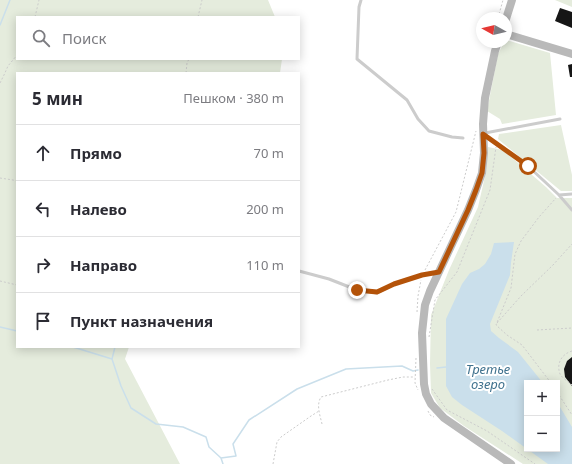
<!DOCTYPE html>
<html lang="ru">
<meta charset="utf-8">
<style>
body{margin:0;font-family:"Noto Sans",sans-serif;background:#f7f7f7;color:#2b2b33}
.controls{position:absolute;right:12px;bottom:12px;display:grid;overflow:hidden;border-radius:0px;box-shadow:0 2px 10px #0003}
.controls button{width:36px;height:36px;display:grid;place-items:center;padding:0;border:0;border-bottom:1px solid #e1e1e2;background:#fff;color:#2b2b33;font:20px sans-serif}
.compass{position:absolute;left:476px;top:12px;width:36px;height:36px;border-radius:50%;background:#fff;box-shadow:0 2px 10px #0003;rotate:278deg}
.stop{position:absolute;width:12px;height:12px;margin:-9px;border:3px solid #b45309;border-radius:50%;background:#fff}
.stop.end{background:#b45309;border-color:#fff;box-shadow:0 1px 4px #0008}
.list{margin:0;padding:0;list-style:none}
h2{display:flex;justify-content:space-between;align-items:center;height:52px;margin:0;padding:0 16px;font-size:17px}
h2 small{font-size:13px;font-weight:400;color:#7c7c81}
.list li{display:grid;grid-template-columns:26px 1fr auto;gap:12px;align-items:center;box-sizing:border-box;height:56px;padding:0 16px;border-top:1px solid #e1e1e2}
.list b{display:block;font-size:15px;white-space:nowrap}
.list em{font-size:13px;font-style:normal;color:#7c7c81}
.icon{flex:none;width:22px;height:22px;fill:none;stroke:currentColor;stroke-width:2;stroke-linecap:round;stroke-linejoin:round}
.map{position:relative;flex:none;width:572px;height:464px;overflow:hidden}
.search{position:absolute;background:#fff;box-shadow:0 2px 10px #0003;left:16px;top:16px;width:284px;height:44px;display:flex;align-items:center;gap:10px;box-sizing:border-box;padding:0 14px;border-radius:0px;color:#7c7c81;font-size:15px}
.panel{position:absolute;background:#fff;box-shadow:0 2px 10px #0003;left:16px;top:72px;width:284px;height:276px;border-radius:0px}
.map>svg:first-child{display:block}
</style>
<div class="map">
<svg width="572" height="464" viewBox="0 0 572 464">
<rect width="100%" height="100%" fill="#fff"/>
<!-- green -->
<path fill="#e5ecdd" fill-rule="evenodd" d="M0 0H268L275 17H17V59H282L280 73H17V347H129L125 359 180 464H0Z
M555 0H572V7Z
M506 40 550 53 556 115 502 124 500 119 487 111 498 54 504 42H506Z
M561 125 572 175V191H561L498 139 499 134Z
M488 147 503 150 546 187 557 198H572V464H523L464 426 440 408 431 393 430 364 431 315 449 270 478 207 486 172ZM527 383H557V449H527Z"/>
<!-- water -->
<path fill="#cadfeb" d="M514 242 511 263 510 275 490 324 491 331 499 338 518 352 543 383H527V449H557V402L572 427V464H548L502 431 462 405 452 397 446 386V319L462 284 470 273 479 269 485 264 491 254 494 243Z"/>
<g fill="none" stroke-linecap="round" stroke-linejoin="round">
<!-- stream -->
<path stroke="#cadfeb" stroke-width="1.5" d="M0 25 10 0
M0 327 17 331
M73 347 112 359 121 386 131 408 156 424 183 427 206 437 209 447 221 458 236 456 233 444 249 420 297 389 346 369 402 366 413 371 418 370
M112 359 115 347
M437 368 446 367
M221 458 223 464"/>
</g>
<!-- building -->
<path fill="#161616" d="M560 8 572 12V28L555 21Z
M572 64V77H570L568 65Z
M572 357V386L565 377 564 369 567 361Z"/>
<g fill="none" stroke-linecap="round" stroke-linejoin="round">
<!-- path -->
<path stroke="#ccc" stroke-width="1" stroke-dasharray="2 2" stroke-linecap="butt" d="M35 17 39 0
M198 17 202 0
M498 18 503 0
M186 73 187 63 189 59
M0 83 4 75 8 66 17 55
M0 178 13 180 17 181
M425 270 456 212 476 131
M0 281 17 285
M417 312 418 296 421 280
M497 323 521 296 553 265 572 244
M537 330 572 328
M429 337 435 300 457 272 490 190 496 147
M572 351C562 354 556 363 560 374 562 378 569 382 572 385
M416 358 415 383 418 390
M551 383 522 345 507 335 496 325 511 288 515 254 521 241 539 217 556 198
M432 389 447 410 487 431 535 464
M557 392 572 415
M428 411 430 415 434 417
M322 424C320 415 316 405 321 397L388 380 403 377H415
M273 464 277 442 281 437 311 416 319 411"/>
<!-- lane -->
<path stroke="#ccc" stroke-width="3" d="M361 0 359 7 357 59 407 100 418 119 429 131 452 137 463 138
M485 133 560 119
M485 135 528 166 559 195 572 194
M559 195 572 210
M299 271 329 279 357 290 377 293 395 284 422 275 437 272"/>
<!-- secondary -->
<path stroke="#b9b9b9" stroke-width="8" d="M506 19 512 0
M506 34 572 54
M498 42 495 51 485 98 483 124 484 153 482 173 476 190 468 210 430 291 425 305 422 333 424 384 426 394 431 404 444 418 511 464"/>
</g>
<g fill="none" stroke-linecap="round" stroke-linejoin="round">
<!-- route -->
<path stroke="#b45309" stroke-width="5" d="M357 290 377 292 394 284 422 275 439 272 468 210 476 190 482 173 484 153 483 134 528 166"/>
</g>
<g text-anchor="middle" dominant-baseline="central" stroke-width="4" stroke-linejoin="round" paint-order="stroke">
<!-- water labels -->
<g font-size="13" font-style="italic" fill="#40728e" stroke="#fff">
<text x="488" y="369">Третье<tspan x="488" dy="15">озеро</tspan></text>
</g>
</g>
</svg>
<div class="controls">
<button>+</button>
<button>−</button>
</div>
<svg class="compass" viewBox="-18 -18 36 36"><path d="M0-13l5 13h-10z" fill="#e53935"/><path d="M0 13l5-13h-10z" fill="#7c7c81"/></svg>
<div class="stop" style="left:528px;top:166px"></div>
<div class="stop end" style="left:357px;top:290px"></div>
<div class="search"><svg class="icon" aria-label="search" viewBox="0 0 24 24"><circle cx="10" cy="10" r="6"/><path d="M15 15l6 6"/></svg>Поиск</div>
<section class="panel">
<h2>5 мин<small>Пешком · 380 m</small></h2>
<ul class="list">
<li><svg class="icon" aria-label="ahead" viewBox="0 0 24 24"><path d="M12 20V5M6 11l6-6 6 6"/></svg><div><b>Прямо</b></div><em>70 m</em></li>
<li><svg class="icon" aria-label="left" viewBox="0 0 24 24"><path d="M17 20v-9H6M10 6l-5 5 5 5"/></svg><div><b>Налево</b></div><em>200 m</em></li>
<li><svg class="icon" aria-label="right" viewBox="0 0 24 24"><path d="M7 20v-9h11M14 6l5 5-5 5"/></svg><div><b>Направо</b></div><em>110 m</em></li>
<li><svg class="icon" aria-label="arrive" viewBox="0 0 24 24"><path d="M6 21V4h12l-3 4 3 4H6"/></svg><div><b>Пункт назначения</b></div></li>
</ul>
</section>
</div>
